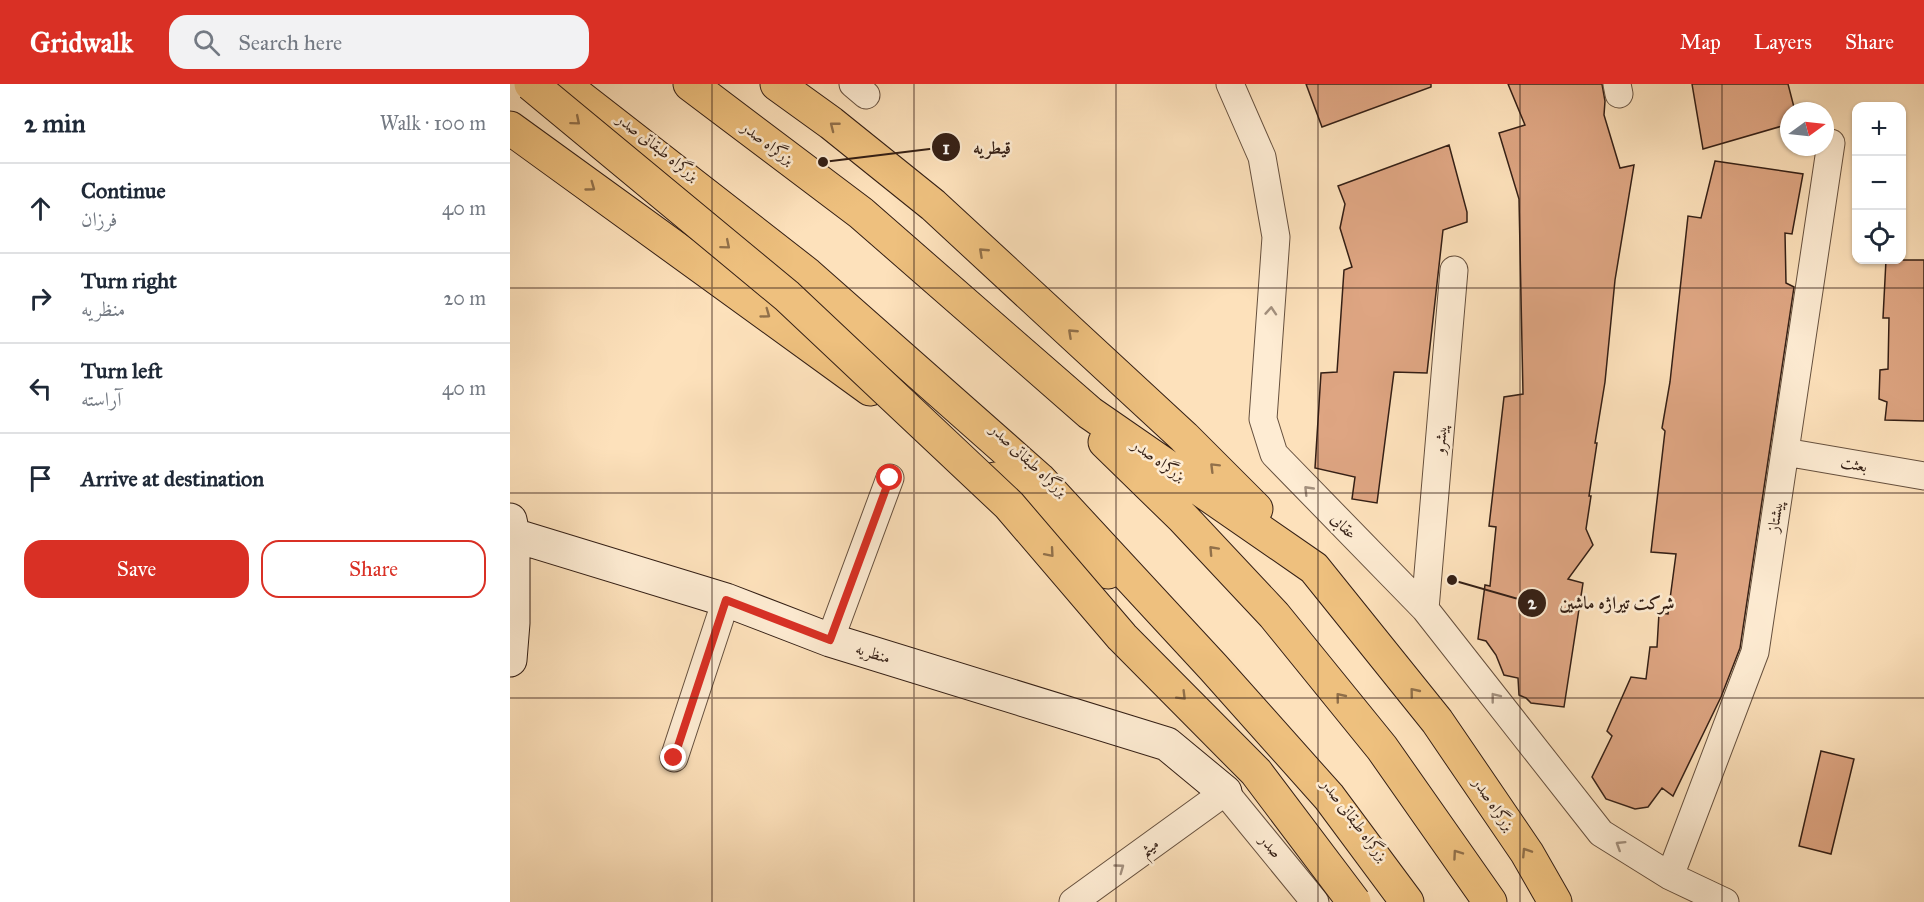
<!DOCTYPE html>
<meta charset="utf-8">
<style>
body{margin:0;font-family:"IM FELL Great Primer",Amiri,serif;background:#f2f2f3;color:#1f2937}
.controls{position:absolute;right:18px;top:18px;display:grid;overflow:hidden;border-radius:12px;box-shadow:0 2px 4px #0004}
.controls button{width:54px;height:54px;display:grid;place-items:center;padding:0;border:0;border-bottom:2px solid #e0e1e3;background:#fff;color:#1f2937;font:30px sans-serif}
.compass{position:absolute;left:1270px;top:18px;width:54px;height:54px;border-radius:50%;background:#fff;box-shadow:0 2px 4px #0004;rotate:75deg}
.stop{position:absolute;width:18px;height:18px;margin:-14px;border:4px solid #d93025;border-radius:50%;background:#fff}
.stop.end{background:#d93025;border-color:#fff;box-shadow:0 2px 6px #0008}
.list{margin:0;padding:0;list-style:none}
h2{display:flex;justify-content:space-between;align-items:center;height:78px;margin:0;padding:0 24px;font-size:26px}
h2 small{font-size:20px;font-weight:400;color:#747a83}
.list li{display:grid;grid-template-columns:39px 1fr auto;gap:18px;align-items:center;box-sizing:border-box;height:90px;padding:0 24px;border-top:2px solid #e0e1e3}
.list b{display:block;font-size:22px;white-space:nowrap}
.list p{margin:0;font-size:20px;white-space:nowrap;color:#747a83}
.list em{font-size:20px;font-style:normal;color:#747a83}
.actions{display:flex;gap:12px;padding:18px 24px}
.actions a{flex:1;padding:14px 0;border:2px solid #d93025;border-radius:18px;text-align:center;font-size:21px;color:#d93025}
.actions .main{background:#d93025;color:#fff}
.icon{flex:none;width:33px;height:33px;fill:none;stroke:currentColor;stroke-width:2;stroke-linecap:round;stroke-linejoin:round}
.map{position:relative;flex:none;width:1414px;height:818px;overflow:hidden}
header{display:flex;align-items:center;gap:36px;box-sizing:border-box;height:84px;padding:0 30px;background:#d93025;color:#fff}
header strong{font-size:28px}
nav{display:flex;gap:33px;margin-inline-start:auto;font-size:21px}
.search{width:420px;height:54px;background:#f2f2f3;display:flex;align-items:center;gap:15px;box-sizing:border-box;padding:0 21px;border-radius:18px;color:#747a83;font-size:22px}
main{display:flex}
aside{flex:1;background:#fff}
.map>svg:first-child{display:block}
</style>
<header>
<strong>Gridwalk</strong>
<div class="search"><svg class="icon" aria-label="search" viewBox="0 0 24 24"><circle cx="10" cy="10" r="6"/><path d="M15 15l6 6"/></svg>Search here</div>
<nav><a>Map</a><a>Layers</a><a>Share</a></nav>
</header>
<main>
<aside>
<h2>2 min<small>Walk · 100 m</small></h2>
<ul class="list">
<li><svg class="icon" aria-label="ahead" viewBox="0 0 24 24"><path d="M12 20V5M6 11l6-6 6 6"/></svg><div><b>Continue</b><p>فرزان</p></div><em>40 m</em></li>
<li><svg class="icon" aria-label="right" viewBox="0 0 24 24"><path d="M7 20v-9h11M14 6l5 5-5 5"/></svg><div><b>Turn right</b><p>منظریه</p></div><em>20 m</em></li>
<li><svg class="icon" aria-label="left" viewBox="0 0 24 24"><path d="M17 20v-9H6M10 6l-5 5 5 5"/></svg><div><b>Turn left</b><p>آراسته</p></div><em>40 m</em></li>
<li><svg class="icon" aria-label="arrive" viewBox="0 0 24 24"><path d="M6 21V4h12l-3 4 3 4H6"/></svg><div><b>Arrive at destination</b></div></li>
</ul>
<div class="actions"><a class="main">Save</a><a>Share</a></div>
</aside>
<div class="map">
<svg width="1414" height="818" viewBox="0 0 1414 818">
<rect width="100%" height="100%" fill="#fde1bb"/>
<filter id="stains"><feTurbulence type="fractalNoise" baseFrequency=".00333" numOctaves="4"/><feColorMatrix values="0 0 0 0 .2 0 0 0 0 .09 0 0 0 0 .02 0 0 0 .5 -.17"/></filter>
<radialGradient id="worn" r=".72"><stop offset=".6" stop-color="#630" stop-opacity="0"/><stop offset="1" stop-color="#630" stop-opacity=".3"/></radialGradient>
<!-- building -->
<path fill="#dea582" stroke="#341f15" stroke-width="1.5" d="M796 0H921V3L812 43Z
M998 0H1092L1095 17 1094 31 1110 84 1124 81 1105 196 1095 298 1085 359H1087L1079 412H1081L1076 445 1083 461 1058 495 1073 499 1054 623 1021 619 1016 614 1009 611 1008 594 994 591 986 571 976 557 968 555 975 501 980 502 986 443 979 442 994 313 1013 310 1009 115 989 49 1015 41Z
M1182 0H1278L1285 27H1279V40L1193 65Z
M939 61 957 128V138L933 146 917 289 884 288 867 419 842 415 845 393 805 384 811 289 827 288 834 186 842 183 830 144 835 120 828 102Z
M1205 77 1293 90 1282 150 1275 149 1276 199 1284 203 1230 564 1211 613 1163 712 1152 704 1138 723 1125 725 1096 715 1082 693 1102 652 1097 647 1121 593 1136 595 1140 563H1147L1149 529 1158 530 1166 470 1141 468 1155 347 1152 344 1160 298 1178 132 1191 134Z
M1376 176H1414V337L1375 336 1377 318 1369 315 1370 286 1378 285 1379 234H1373Z
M1311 667 1344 675 1321 770 1289 762Z"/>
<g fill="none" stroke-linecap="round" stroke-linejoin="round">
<defs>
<path id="street" d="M343 0 356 11
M720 0 752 73 766 153 753 335 764 370 915 525 1091 749 1160 792 1215 818
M1107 0 1109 10
M1275 368 1414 392
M915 525 944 186
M320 556 380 394
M164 674 216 516
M1160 792 1245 568 1321 59
M563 818 715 708 805 818"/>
<path id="secondary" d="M0 436 3 450V539L0 576
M0 450 216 516 320 556 657 660 715 708"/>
<path id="primary" d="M0 44 360 305
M485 395 540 435 598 488"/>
<path id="highway" d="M53 0 297 190 529 395 703 583 819 713 897 818
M180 0 351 129 580 329 804 484 927 637 1017 769 1045 818
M267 0 321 39 423 121 674 353 746 425
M595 358 673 434 764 531 872 664 980 818"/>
</defs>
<!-- street casing -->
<use href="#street" stroke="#66503e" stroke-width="29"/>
<!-- secondary casing -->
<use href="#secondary" stroke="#341f15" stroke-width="35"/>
<!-- primary casing -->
<use href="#primary" stroke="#341f15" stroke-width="35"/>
<!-- highway casing -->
<use href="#highway" stroke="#341f15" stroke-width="35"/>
<!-- street -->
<use href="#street" stroke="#feecd3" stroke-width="27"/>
<!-- secondary -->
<use href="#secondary" stroke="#feecd3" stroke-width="33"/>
<!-- primary -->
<use href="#primary" stroke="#eec07e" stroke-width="33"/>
<!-- highway -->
<use href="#highway" stroke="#eec07e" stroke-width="33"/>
<defs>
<path id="highway-bridge" d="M21 0 277 212 499 421 612 553 746 688 844 818"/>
</defs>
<!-- highway-bridge casing -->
<use href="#highway-bridge" stroke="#341f15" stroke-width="35" stroke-linecap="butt"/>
<!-- highway-bridge -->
<use href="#highway-bridge" stroke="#eec07e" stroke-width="33"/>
</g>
<!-- one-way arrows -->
<defs><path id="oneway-chevron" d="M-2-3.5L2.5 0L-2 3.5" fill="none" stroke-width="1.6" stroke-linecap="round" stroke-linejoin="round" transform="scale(1.5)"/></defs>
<g stroke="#91704a">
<use href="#oneway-chevron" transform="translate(66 37) rotate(40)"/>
<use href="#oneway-chevron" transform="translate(324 42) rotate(-142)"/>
<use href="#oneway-chevron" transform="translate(81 103) rotate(36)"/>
<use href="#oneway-chevron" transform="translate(216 161) rotate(40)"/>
<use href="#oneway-chevron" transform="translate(473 168) rotate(-137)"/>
<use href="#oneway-chevron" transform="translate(256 230) rotate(36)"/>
<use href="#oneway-chevron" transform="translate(562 249) rotate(-137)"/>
<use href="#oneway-chevron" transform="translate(704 383) rotate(-135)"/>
<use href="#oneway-chevron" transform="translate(703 466) rotate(-133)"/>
<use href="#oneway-chevron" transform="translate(540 469) rotate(49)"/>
<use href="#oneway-chevron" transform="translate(904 608) rotate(-129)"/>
<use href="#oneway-chevron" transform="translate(672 612) rotate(45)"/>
<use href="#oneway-chevron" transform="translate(830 613) rotate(-129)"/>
<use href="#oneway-chevron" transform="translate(1016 768) rotate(-123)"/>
<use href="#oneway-chevron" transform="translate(947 770) rotate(-125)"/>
</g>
<g stroke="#a3907e">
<use href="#oneway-chevron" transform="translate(761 227) rotate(-86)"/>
<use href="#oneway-chevron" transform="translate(798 406) rotate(-134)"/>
<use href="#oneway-chevron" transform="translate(985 613) rotate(-128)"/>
<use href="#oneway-chevron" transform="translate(1110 761) rotate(-148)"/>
<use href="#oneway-chevron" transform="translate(610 784) rotate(-36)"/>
</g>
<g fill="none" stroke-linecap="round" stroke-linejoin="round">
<!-- route -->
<path stroke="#d93025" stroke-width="8" d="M164 674 216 516 320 556 380 394"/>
</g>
<!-- grid -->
<path fill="none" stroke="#341f15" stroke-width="1.5" stroke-opacity="0.55" d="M202 0V818M404 0V818M606 0V818M808 0V818M1010 0V818M1212 0V818M0 204H1414M0 409H1414M0 614H1414"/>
<g text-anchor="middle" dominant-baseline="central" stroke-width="5" stroke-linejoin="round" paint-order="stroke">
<!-- street labels -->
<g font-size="16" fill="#341f15" stroke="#feecd3">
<text transform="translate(258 59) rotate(37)">بزرگراه صدر</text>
<text transform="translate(148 63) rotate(38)">بزرگراه طبقاتی صدر</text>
<text transform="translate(930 355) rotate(-85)">پیشرو</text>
<text transform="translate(519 376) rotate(43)">بزرگراه طبقاتی صدر</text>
<text transform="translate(649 376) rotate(35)">بزرگراه صدر</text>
<text transform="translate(1344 380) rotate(10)">بعثت</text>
<text transform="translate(1265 432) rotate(-81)">پیشتاز</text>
<text transform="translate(834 442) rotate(46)">عقابی</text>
<text transform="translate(363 569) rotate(17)">منظریه</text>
<text transform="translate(984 720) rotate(56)">بزرگراه صدر</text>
<text transform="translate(845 736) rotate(53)">بزرگراه طبقاتی صدر</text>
<text transform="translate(761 762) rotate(50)">صدر</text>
<text transform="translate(639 763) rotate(-36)">میثم</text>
</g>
</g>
<!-- callouts -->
<path fill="none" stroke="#341f15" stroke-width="2" d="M313 78L436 63M942 496L1022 519"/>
<g fill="#341f15" stroke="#feecd3" stroke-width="2">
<circle cx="313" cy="78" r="6"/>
<circle cx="942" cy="496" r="6"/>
<circle cx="436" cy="63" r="15"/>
<circle cx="1022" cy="519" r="15"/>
</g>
<g font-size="18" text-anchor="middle" font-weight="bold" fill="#fff">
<text x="436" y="70">1</text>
<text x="1022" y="525">2</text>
</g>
<g font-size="18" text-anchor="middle" font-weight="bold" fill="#341f15" stroke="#feecd3" stroke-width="5" stroke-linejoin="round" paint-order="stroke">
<text x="482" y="70">قیطریه</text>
<text x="1107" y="525">شرکت تیراژه ماشین</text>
</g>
<rect width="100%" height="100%" filter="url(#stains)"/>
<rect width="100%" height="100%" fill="url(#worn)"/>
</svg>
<div class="controls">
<button>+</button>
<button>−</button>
<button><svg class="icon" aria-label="locate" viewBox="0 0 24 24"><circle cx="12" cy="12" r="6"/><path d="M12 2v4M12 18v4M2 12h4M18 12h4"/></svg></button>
</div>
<svg class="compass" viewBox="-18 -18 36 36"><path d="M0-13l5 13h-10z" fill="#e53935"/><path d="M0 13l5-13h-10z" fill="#747a83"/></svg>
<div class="stop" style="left:380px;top:394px"></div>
<div class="stop end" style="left:164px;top:674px"></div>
</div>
</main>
